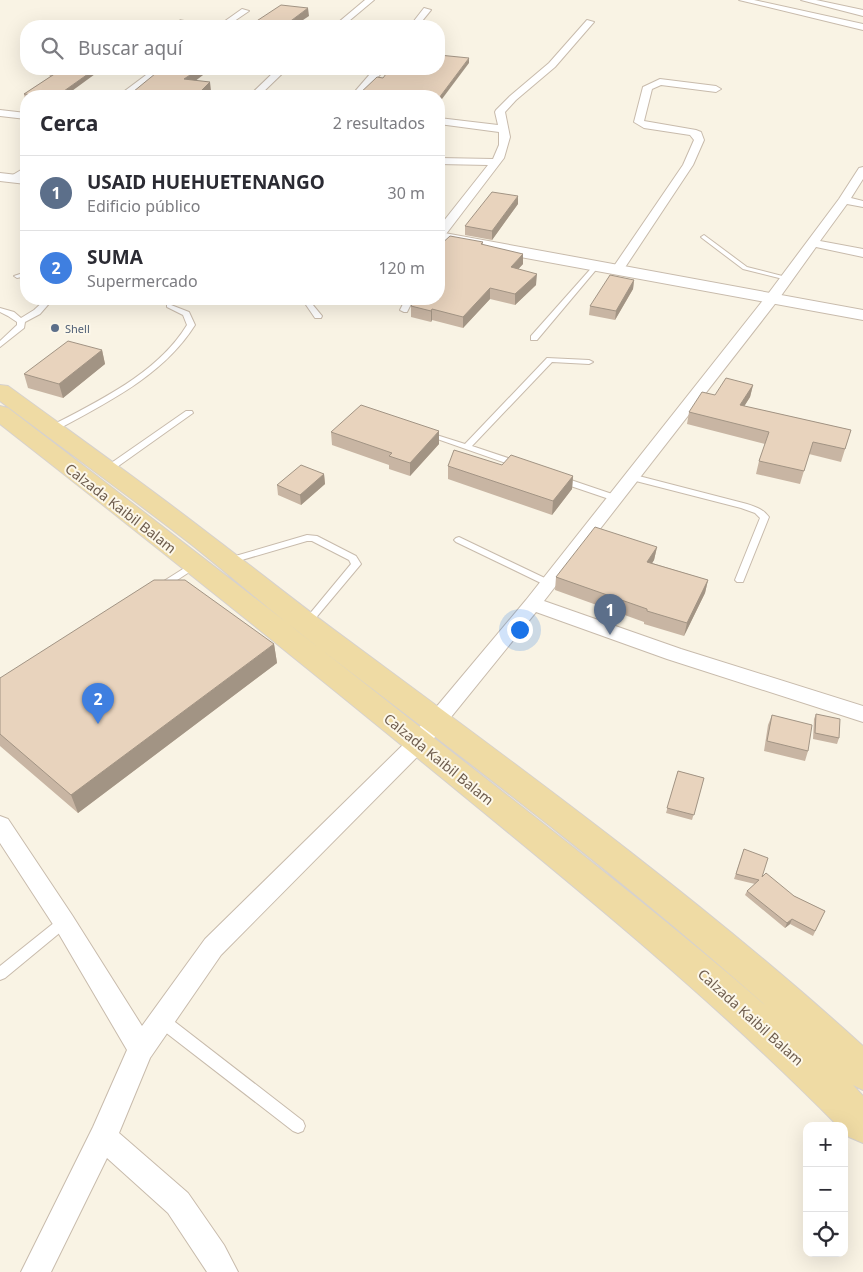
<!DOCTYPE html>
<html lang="es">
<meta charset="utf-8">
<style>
body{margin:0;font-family:"Noto Sans",sans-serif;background:#f2f2f3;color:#2b2b33}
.controls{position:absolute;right:15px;bottom:15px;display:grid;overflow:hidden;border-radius:10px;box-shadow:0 5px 20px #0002}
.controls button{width:45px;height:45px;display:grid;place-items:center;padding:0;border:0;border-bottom:1px solid #e1e1e2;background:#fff;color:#2b2b33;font:25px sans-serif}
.you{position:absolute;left:519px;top:629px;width:18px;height:18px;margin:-12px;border:4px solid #fff;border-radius:50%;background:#1a73e8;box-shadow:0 0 0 8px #1a73e833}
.badge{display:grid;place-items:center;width:32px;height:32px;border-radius:50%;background:#775244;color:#fff;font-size:16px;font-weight:700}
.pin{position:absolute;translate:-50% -41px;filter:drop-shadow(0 1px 2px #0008)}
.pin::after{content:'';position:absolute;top:26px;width:18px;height:15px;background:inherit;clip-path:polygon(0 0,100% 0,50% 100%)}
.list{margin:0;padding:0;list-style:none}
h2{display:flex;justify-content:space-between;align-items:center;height:65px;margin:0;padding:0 20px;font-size:21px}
h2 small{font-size:16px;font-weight:400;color:#7c7c81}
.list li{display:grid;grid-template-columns:32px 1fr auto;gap:15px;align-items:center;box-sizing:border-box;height:75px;padding:0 20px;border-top:1px solid #e1e1e2}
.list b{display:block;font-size:19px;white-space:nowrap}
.list p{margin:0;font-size:16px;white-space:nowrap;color:#7c7c81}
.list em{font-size:16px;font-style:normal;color:#7c7c81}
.icon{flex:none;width:28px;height:28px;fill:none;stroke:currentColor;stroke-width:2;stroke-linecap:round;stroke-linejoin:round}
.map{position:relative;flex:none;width:863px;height:1272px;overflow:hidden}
.search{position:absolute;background:#fff;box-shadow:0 5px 20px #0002;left:20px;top:20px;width:425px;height:55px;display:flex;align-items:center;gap:12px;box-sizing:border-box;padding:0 18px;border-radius:20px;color:#7c7c81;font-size:19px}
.panel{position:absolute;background:#fff;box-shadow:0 5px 20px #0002;left:20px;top:90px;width:425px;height:215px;border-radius:20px}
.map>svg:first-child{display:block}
</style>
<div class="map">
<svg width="863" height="1272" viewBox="0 0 863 1272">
<rect width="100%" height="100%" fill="#f9f3e4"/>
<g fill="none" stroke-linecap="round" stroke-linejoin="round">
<defs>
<path id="service" d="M704 235 747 267 790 278 787 280 743 269 702 238 701 237Z
M595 264 600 265 537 340H531V336Z
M26 272V276L17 278 14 276Z
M46 299H53L40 314 25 322 24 328 0 347V341L17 325V322L8 316 0 312V308L14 312 21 318 34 310Z
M302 299H308L322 316 321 318H315Z
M403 299H409L412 302 407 312H404L400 310 404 302Z
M167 305H171L189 312 195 325C163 376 106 403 55 431H49V427C98 401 157 374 187 325L183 315 167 307Z
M547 358 589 360 593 362 589 364 552 362 472 446 523 463V467H517L423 434 427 432 465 444Z
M186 411H192L193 413 110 472H104V468Z
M631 474 747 504C756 507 763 509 769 517L743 582H737L735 580 760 518 755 513 741 508 628 479 627 477Z
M559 476 618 496 619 498 615 501 612 500 556 481 555 479 556 477Z
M307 535 317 536 356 556 361 564 309 626 306 627 301 624 303 622 351 564 349 560 312 541H307L228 564 223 561 225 559Z
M459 537 551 581 553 583 551 585H545L456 542 454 540 456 538Z
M194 562 197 563 199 565 197 567 162 590H156L154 588 156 586Z
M64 916 68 918 70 922 68 926 5 978 0 980V966L60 918Z
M161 1014 166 1015 303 1121 305 1126 303 1131 298 1133 293 1131 156 1025 154 1020 156 1015Z"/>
<path id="minor" d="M365 0H374L343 26H334Z
M739 0H754L863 24V30Z
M801 0H816L863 10V16Z
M424 8 431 10 418 26H410Z
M242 9 249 11 227 26H218Z
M587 20 594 22 555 67 516 100 505 112 510 137 504 158 443 238 439 239V227L488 165 439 164V158L493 159 499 145V132L439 124V118L498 125 495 112 496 110 510 96 549 63Z
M162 21 182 23 186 26H159V22Z
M154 69H165L129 96H118Z
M277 69H287L259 96H249Z
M341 69H385L361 96H351L370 74 345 72Z
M660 79 716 86 721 89 716 92 661 85 652 89 644 121 696 130 701 132 704 140 693 165 622 272 618 273 612 269 683 165 694 140 690 135 644 128 634 122 643 87Z
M0 110 26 113V119L0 116Z
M26 167V175L19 180H11L9 178 11 176Z
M863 167V179L851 198 863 201V207L847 204 820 241 863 249V257L816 247 778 300 544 601 681 649 863 706V722L667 659 536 612 426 748 221 955 150 1058 119 1133 188 1193 224 1245 238 1272H207L168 1213 107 1158 51 1272H21L93 1127 127 1050 56 929 0 843V816L8 819 72 915 142 1026 205 939 412 736 526 600 768 294 839 199 859 168Z"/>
<path id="tertiary" d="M0 173 26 176V184L0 181Z
M439 232 863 310V320L439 242Z"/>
<path id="primary" d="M0 385 8 386C75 435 143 483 209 534 258 571 306 610 356 646 529 774 703 901 863 1046V1090L853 1085 863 1096V1143L849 1137 844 1132V1126H838C713 999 575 887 437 774 293 656 147 539 0 424V406L8 408C156 521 302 634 448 749 555 833 662 916 765 1005 621 877 467 761 314 644 272 612 233 578 192 545 129 496 64 449 0 401Z"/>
</defs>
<!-- service casing -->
<use href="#service" stroke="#c8bbac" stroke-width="2"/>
<!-- minor casing -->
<use href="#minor" stroke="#c8bbac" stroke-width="2"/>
<!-- tertiary casing -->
<use href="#tertiary" stroke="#c8bbac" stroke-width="2"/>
<!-- primary casing -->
<use href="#primary" stroke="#d6d1cd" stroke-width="2"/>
<!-- service -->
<use href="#service" fill="#fff" fill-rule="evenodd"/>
<!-- minor -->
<use href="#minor" fill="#fff" fill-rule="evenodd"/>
<!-- tertiary -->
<use href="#tertiary" fill="#fff" fill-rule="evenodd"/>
<!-- primary -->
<use href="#primary" fill="#efdba4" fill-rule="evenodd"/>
</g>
<!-- wall -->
<path fill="#c8b5a3" d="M55 69 65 96H26V99H25L24 94 50 77 49 73Z
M518 204 492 240 465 235V226Z
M483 242V245L523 254V264L518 269 536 285 515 305 490 299 463 328 432 320 431 322 411 317V306L412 305V300L411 299H439Z
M634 280 633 289 615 320 589 315 590 306Z
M392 299H401V304L392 302Z
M102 350 105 364 63 398 28 388 24 374Z
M753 385 750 397 744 406 851 430 841 462 809 454 800 484 756 474 759 461 765 444 687 424 689 412 715 395Z
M331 432 439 444 410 476 389 469V465L332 445Z
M502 465 573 476 572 489 552 515 448 479V466Z
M324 474 325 484 301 505 278 495 277 485Z
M657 547 654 560 652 563 708 580 705 593 684 636 644 624V622L555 590 556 577Z
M274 644 277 663 78 813 0 746V678Z
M816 714 839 738 837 744 813 739 814 719Z
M772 715 808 751 805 761 764 751 768 725Z
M678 771 704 778 692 820 666 813Z
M744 849 762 877 794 896 825 911 813 936 790 924 785 928 745 895 747 891 755 884 734 879Z"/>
<!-- shaded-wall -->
<path fill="#a29484" d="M308 8 309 16 294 26H284Z
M469 58V63L439 103V98Z
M95 69H102L65 96H57Z
M199 69H211L186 88 184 79Z
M210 82 211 91 206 96H196Z
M518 196V204L492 240V231Z
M523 254V264L510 278 511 267Z
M537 274 536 285 515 305V294Z
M634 280 633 289 615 320 616 311Z
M490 288V299L463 328V317Z
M432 309V320L431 322V311Z
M102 350 105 364 63 398 59 384Z
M753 385 750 397 737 418 740 405Z
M439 431V444L410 476V463Z
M324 474 325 484 301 505 300 495Z
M573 476 572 489 552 515 553 501Z
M657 547 654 560 645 575 647 562Z
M708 580 705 593 684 636 687 623Z
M274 644 277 663 78 813 71 795Z
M792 919 790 924 785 928 787 923Z"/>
<!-- building -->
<path fill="#e8d3bd" stroke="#a29484" d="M281 5 308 8 284 26H290H249Z
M180 20 231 26H170Z
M439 55 469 58 439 98V96H357L377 77 383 78 389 70 401 71 403 69H439Z
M55 69H95L57 96 24 94 56 73H49Z
M161 69H199L184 79 210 82 196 96H128Z
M492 192 518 196 492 231 465 226Z
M450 236 483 242 481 244 523 254 511 267 537 274 515 294 490 288 463 317 432 309 431 311 411 306 417 299H439V246Z
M610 275 634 280 616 311 590 306Z
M68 341 102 350 59 384 24 374Z
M726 378 753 385 740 405 851 430 845 449 813 442 804 471 759 461 769 432 689 412 702 392 715 395Z
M361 405 439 431 410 463 389 456 392 453 331 432Z
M454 450 502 465 511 455 573 476 553 501 448 466Z
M301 465 324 474 300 495 277 485Z
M595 527 657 547 647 562 708 580 687 623 647 611V609L556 577Z
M154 580H185L274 644 71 795 0 734V678Z
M816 714 840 719 839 738 815 733Z
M772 715 812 725 808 751 767 741Z
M678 771 704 778 694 815 667 808Z
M744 849 768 858 762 877 766 873 794 896 825 911 815 931 792 919 787 923 747 891 759 880 736 874Z"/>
<!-- markers -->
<circle fill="#5c6f8a" stroke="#fcf7e9" stroke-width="2" cx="55" cy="328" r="5"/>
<g text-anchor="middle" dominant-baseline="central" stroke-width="4" stroke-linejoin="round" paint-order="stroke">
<!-- far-service labels -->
<g font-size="11" fill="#4e5e75" stroke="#fcf7e9" text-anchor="start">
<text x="65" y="328">Shell</text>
</g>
<!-- street labels -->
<g font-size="14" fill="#6d5c4d" stroke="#fcf7e9">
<text transform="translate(121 508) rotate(38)">Calzada Kaibil Balam</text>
<text transform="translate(439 759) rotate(39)">Calzada Kaibil Balam</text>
<text transform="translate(751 1017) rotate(42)">Calzada Kaibil Balam</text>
</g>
</g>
</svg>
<div class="controls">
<button>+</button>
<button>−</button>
<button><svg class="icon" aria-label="locate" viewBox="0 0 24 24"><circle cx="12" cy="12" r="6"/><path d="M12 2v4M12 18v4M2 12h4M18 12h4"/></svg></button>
</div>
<div class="you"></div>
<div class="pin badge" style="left:610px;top:635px;background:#5c6f8a">1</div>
<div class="pin badge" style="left:98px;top:724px;background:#3f7fe0">2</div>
<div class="search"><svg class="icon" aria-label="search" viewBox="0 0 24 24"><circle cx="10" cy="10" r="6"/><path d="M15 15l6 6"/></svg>Buscar aquí</div>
<section class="panel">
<h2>Cerca<small>2 resultados</small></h2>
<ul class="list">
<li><span class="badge" style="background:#5c6f8a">1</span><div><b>USAID HUEHUETENANGO</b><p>Edificio público</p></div><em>30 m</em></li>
<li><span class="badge" style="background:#3f7fe0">2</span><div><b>SUMA</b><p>Supermercado</p></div><em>120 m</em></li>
</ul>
</section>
</div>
